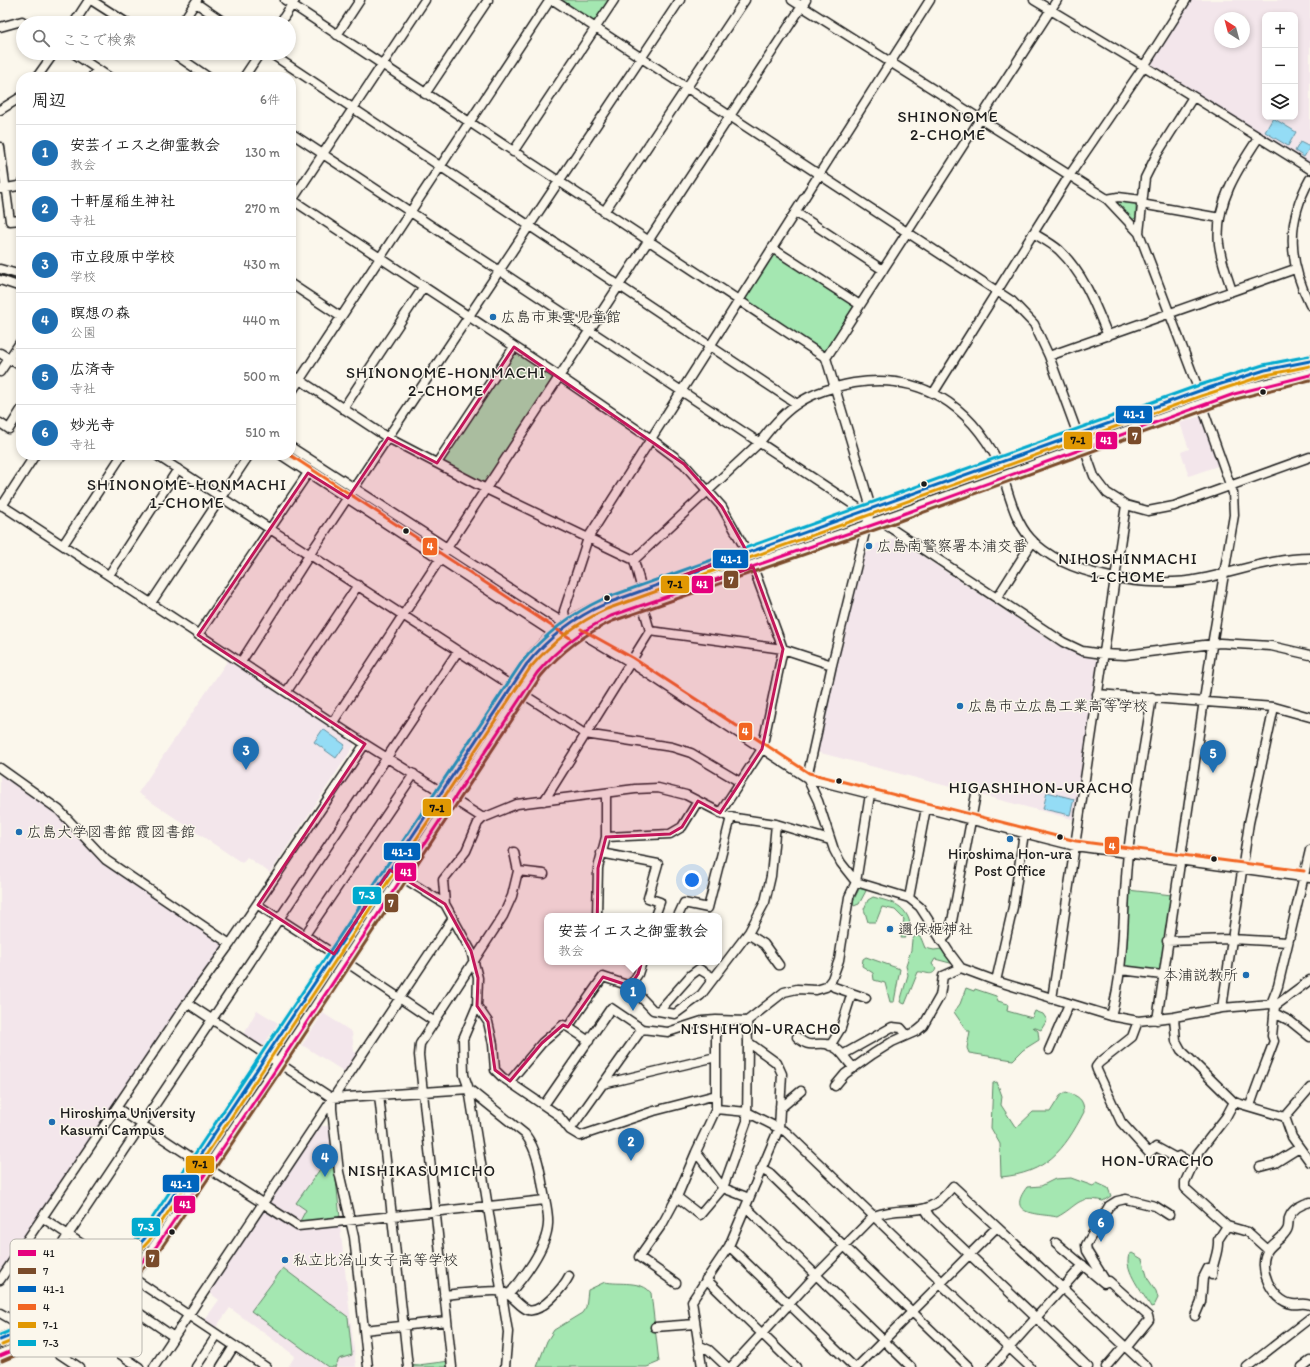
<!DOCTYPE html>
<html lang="ja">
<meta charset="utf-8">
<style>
body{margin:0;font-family:Itim,"Klee One",sans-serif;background:#f6f6f6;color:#222}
.controls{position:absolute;right:12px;top:12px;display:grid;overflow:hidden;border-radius:8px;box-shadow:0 2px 6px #0003}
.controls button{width:36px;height:36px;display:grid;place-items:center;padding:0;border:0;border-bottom:1px solid #e0e0e0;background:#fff;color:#222;font:20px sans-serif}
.compass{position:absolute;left:1214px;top:12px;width:36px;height:36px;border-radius:50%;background:#fff;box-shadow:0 2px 6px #0003;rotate:324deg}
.you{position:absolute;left:692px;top:880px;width:14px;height:14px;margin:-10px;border:3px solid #fff;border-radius:50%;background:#1a73e8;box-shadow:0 0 0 6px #1a73e833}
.badge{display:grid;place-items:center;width:26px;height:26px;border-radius:50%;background:#1f6fb2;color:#fff;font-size:13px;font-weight:700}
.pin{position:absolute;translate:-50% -33px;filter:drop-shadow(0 1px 2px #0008)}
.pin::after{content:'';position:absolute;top:21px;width:14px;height:12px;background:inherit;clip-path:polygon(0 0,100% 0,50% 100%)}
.popup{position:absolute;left:544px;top:913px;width:178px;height:52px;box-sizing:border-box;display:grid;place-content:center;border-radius:8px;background:#fff;filter:drop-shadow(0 1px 3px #0005);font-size:13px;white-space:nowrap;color:#767676}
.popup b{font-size:15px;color:#222}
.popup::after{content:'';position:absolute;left:50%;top:100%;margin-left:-8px;border:8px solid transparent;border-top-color:#fff}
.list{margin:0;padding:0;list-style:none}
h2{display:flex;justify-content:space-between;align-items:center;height:52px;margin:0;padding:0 16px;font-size:17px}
h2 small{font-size:13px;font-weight:400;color:#767676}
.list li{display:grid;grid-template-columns:26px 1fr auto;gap:12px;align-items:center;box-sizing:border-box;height:56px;padding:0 16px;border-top:1px solid #e0e0e0}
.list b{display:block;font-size:15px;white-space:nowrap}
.list p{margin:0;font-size:13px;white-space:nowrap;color:#767676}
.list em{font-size:13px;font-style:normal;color:#767676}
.icon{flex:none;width:22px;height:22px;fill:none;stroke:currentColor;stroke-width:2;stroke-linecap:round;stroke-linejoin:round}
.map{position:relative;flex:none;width:1310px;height:1367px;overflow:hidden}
.search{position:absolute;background:#fff;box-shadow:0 2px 6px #0003;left:16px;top:16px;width:280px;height:44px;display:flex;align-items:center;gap:10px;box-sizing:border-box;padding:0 14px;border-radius:22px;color:#767676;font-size:15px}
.panel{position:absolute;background:#fff;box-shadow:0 2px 6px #0003;left:16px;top:72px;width:280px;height:388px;border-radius:16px}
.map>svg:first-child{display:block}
</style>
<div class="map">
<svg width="1310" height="1367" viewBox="0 0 1310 1367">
<rect width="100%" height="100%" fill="#fbf7ec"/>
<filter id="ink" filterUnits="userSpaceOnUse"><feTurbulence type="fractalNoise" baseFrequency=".025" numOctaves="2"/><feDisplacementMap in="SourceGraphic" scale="8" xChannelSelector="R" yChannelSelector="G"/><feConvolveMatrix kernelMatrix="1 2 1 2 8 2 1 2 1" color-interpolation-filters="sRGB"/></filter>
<g filter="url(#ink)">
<!-- built -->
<path fill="#f3e6eb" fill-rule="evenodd" d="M1189 0H1310V163L1149 66V63ZM1265 15H1295V117H1265ZM1220 18H1244V42H1220Z
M1203 415 1220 465 1189 476 1181 452 1189 449 1180 423Z
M895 538 1054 643 1074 653 1098 660 1076 820 817 752 863 554 876 548V544Z
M228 660 354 742V746L270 873 247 857 242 863 138 793Z
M0 775 55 812 102 862 224 943 225 947 212 968 208 966 0 1276Z
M257 1010 278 1023 262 1048 243 1035Z
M323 1013 352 1032 354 1052 358 1053 345 1072 302 1045Z
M318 1123 323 1126H330L340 1217 337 1219 299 1223 267 1203Z
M265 1208 297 1229 340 1226 356 1367H288L295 1356 230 1308 214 1330 203 1322 219 1300 206 1290Z
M81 1247 107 1265 73 1291 65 1273Z"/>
<!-- green -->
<path fill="#a4e7b1" stroke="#608266" d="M558 0H609L595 21 592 22Z
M1117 200 1136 201V217L1134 219H1132L1117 204Z
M775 253 852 303 853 307 825 351 822 352 746 301 744 298 772 254Z
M517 351 554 376V379L487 481 483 482 443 464 441 460 514 352Z
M860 887 867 889 859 904 854 906 853 901Z
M1128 890 1172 895 1160 970 1157 972 1125 968 1123 965Z
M873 897C880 899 894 902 900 907 910 915 914 929 905 938H901L904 919 895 910 882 907 876 922H868L864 909 868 900Z
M916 935 921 938 925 948 934 950 942 949 954 964 935 959 932 964 936 969C932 978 925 971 918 972L905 1004 900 1002 908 975 906 965 911 950 912 940Z
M866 957 900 969 894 1002H890L885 983 874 980 873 973 862 966 863 959Z
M966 988 974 991 975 989 996 996 998 1001 1008 1004 1007 1011 1032 1018 1035 1011 1043 1014 1047 1020 1041 1030 1033 1027 1038 1031 1039 1040 1023 1050 1013 1060 969 1053 967 1048 970 1031H967L954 1012 960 1004Z
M997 1082 1002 1096 1001 1105 1016 1128 1033 1112H1050L1060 1096 1066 1092C1078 1096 1084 1099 1084 1112 1064 1151 1046 1173 1001 1177L1000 1144 991 1128 993 1083Z
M333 1151 340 1218 299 1223 306 1210 296 1203Z
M1071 1178 1093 1186 1097 1183 1108 1188 1111 1196 1103 1201C1077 1195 1078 1206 1057 1217 1041 1213 1004 1217 1027 1187L1041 1186 1055 1179Z
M1132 1253 1142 1259 1148 1279 1156 1291 1158 1298 1154 1306 1151 1307C1144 1294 1123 1270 1129 1255Z
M283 1268 348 1317 352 1355 339 1359 335 1367H328L251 1311Z
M605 1282C619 1285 642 1280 651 1293L659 1362 647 1367H537L547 1341 554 1330 582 1313 586 1307 588 1290Z
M450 1361V1367H410V1366Z"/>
<!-- water -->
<path fill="#94dcf5" stroke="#648f9e" d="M1273 118 1296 132 1288 146 1265 132Z
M1300 142 1310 147 1304 157 1295 151Z
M323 729 345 745 336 758 314 742Z
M1047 792 1074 799 1070 815 1043 809Z"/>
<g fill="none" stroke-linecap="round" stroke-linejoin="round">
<defs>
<path id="minor" d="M91 0 127 23
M285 0 826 358 871 508 832 665 807 778 818 801 834 850 841 863 856 882 909 898 920 907 949 952 961 968 996 981 1111 1016 1138 1021 1174 1017 1222 1008 1271 1004 1275 1006 1310 980
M553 0 1012 301 1034 324 1049 356 1078 435
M792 0 1107 199 1139 233
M1034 0 1144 66 1310 169
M196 3 225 23
M74 23 89 0
M182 23 197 0
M280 23 295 0
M0 27 22 21 25 23
M337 35 360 0
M73 53 109 77
M173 53 208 77
M270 53 797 404
M37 77 54 53
M92 77 97 69
M244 77 260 53
M425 94 488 0
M1193 97 1157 154 1145 178 1139 233 1199 391
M0 110 21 97
M291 133 866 513
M0 147 10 221 21 220
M513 152 614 0
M1310 179C1286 222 1288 261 1310 305
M1 189 18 186 21 184
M291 199 559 376 651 439 684 464 722 507 747 552
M1107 199 1118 197 1142 200
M291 202 425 0
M1141 204 1220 218
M604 212 745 0
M795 212 883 270
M1033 233C1041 238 1051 243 1059 250 1084 274 1095 304 1108 336
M772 248 860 305
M0 269 21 275
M0 280 21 287
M291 284 341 317
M1232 291C1227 276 1221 260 1219 244 1215 203 1237 170 1259 137
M0 353 21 366
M1049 356 1295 269
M826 358 1057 0
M0 372 21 341
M291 374 388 438 486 489 634 560
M934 392 1069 176 1144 66 1186 0
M291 393 550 0
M343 409 424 286
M0 423 9 429 21 410
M291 447 549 614 630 662 807 778 1075 846 1310 878
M1084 448 1094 476 1107 493 1126 505 1148 511 1174 506 1310 457
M156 455 512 686
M281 455 567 642
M437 463 514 347
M1003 477C1010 497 1015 521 1030 538 1064 577 1152 589 1200 579 1237 572 1272 558 1310 558
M0 504 365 744 483 818
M2 506 35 455
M880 521 1063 642 1082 651 1103 654 1125 655 1220 643 1271 646 1310 655
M63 545 122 455
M109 575 178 469
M642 590 634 560 759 443C770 429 782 414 797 404 814 392 834 387 854 383 921 372 969 405 999 463
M997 598 1033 541
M151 603 249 455
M566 625 564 611 588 538 930 0
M650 631 783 649 832 665
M198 635 308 473
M241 662 310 554 680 0
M287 691 358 585
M523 694 585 734 672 747 691 753 740 782
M1097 694 1274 707 1310 717
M333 722 806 0
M0 768 59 810 106 860 230 944
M544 801 650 631 643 606
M720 813 762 749 783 649 753 567
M606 837 670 834 682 827 698 801
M601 853 658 864 648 898 660 902 655 916
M518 871 544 874
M402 877 445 904 471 951 478 978 477 1006 463 1039 464 1075 469 1089 508 1332 505 1367
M909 898 926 808
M445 904 443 880 466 851 478 823 483 818 517 804 635 789 658 788 686 795 729 817 776 824 830 840
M258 905 334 954
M597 916 598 868 606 837V793
M678 916 684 903 708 908 731 817
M748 934 764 944 779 965
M305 935 414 774
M941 941 947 935 952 921 976 794
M1167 941 1231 939 1288 942
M346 962 435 1022
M1121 970 1162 975
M996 981 1013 907 1024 833
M829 983 834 987 866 998
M630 986 638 974 642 962
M1052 999 1126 505
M187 1003 332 1098 469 1089 525 1134C537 1150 540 1169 543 1188 545 1200 549 1213 548 1224 547 1247 523 1279 508 1295
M1271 1004 1278 986 1310 850
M477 1006 488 1022 493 1044 495 1070 502 1077 558 1115 570 1130 580 1136 654 1111 716 1095
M1222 1008 1249 823 1274 707
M659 1011 691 975 699 969 714 978
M1274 1013 1290 1021 1310 1037
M1111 1016C1126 963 1122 908 1128 853 1134 801 1144 749 1152 697
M1174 1017 1176 1041 1181 1050 1234 1102 1285 1117 1292 1137 1310 1162
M716 1020V1109L696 1152 723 1188 749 1198
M1157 1020 1213 639 1234 515 1233 493 1202 406
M1138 1021 1132 1037 1099 1063 1096 1067 1097 1070 1121 1122 1149 1153 1156 1147 1176 1158 1179 1156 1194 1164
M568 1027 603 977 630 986 653 1010 675 1014 701 995 749 932 765 902 771 876 776 824
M797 1037C810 1049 812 1042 826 1044 841 1047 844 1059 854 1068
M830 1046 841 1028 852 993
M1049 1050 1069 1004
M844 1054 892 1027 901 1028 907 1035
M510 1081 542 1043 563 1025 568 1027 589 1041
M603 1084 716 1057
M835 1086 845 1074 873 1054 892 1042 917 1031 923 1026 940 996 943 976 961 968
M379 1095 408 1367
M332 1099V1109L339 1172 354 1237 368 1367
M1234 1102 1226 1117 1198 1153 1185 1182V1188L1227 1226 1248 1232 1268 1250
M544 1105 611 1008 642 1029 668 1032 702 1021 716 1020 747 1021
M780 1106H783L801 1091
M1250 1106C1257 1084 1266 1063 1274 1041L1272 1036 1275 1006
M117 1108 197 1161
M716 1109 747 1112 786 1132 938 1278 941 1284 1030 1367
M1285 1117 1310 1088
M570 1130 642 1029
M1260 1167 1275 1163 1299 1148
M209 1169 298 1226 545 1200
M761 1169 770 1174 969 1367
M677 1197 700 1215 723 1188 747 1121 748 1042
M1310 1202C1302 1204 1292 1209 1289 1218 1288 1222 1289 1227 1287 1230 1283 1238 1273 1243 1268 1250 1256 1267 1272 1301 1292 1304 1299 1305 1303 1302 1310 1305
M746 1207 911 1367
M925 1209 930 1217 1088 1367
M43 1218 266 1367
M1056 1243 1104 1283 1109 1281 1148 1316 1149 1320 1126 1348
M729 1246 854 1367
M1212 1275C1212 1263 1219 1253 1218 1240L1227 1226
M706 1279 796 1367
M0 1280 187 1003 230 944 365 744
M1105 1280 1087 1251 1086 1245 1109 1206 1117 1201 1126 1199 1155 1206 1169 1215
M676 1283 639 1257 663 1223 677 1197 696 1152
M444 1295C455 1294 496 1289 503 1292 513 1295 519 1307 528 1310 541 1314 564 1286 569 1276
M120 1300 174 1337
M0 1313 14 1321
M1195 1316 1201 1302 1203 1278 1208 1268H1212
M73 1322 139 1367
M655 1327 695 1324
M364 1330 447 1321
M19 1334 14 1321 68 1235 458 651
M40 1341 79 1367
M698 1345 709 1350 727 1367
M154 1367 453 918
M196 1367 217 1335
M221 1367 234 1346
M452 1367 419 1055 420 1044 503 916 512 896 518 871 514 852
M702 1367 692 1301 729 1246 779 1128 782 1074 777 1063 748 1042 747 1021 784 992 797 989 816 990 826 987 832 979 839 960 849 897 856 882 870 794
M731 1367 816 1275 874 1216C909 1203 925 1223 953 1186L1147 1367
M857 1367 997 1227
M992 1367 1083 1265
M1106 1367 1124 1346
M1247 1367 1310 1318
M1302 1367 1310 1361"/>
<path id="highway" d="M0 1340C58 1321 106 1285 145 1238L526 665C547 638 574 617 605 604L1199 391 1265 370 1310 361
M0 1356C63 1334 113 1299 156 1247L272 1075 537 673C557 648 581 629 611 616L881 522 1234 394 1267 385 1310 375"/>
</defs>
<!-- minor casing -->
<use href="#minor" stroke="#1c1c1c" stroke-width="11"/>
<!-- highway casing -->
<use href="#highway" stroke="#1c1c1c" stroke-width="15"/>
<!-- minor -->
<use href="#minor" stroke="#fbf7ec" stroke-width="8"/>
<!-- highway -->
<use href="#highway" stroke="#fbf7ec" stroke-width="12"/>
<defs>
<path id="bus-1" d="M0 1356 45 1337 86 1313 122 1283 156 1247 272 1075 537 673C558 648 582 630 611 616L881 522 1234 394 1310 375"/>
<path id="bus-2" d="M2 1361 47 1342 88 1317 126 1287 160 1250 276 1078 541 676C561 652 584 634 613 621L883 527 1236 399 1310 380"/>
<path id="bus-3" d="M0 1340C58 1318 104 1285 145 1238L526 665C548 638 573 618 605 604L1199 391 1265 370 1310 361"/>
<path id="bus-4" d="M290 455 570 638
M581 629 633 658 809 773 1076 841 1304 871"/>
<path id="bus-5" d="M2 1345C61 1323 107 1288 149 1241L530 668C552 642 576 623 607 609L1201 396 1266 375 1310 366"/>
<path id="bus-6" d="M0 1335C57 1314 101 1280 141 1235L522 662C544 635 571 614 603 599L1197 386 1263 365 1309 356"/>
</defs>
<!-- bus-1 casing -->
<use href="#bus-1" stroke="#fbf7ec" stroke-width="6"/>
<!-- bus-2 casing -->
<use href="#bus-2" stroke="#fbf7ec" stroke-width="6"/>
<!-- bus-3 casing -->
<use href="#bus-3" stroke="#fbf7ec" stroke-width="6"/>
<!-- bus-4 casing -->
<use href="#bus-4" stroke="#fbf7ec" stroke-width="6"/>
<!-- bus-5 casing -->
<use href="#bus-5" stroke="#fbf7ec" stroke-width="6"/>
<!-- bus-6 casing -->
<use href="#bus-6" stroke="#fbf7ec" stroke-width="6"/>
<!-- bus-1 -->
<use href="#bus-1" stroke="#e5007d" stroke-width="3"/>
<!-- bus-2 -->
<use href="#bus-2" stroke="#7a4b2a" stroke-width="3"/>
<!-- bus-3 -->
<use href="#bus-3" stroke="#0065bd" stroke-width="3"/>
<!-- bus-4 -->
<use href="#bus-4" stroke="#f26522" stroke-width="3"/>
<!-- bus-5 -->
<use href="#bus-5" stroke="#e19803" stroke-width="3"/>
<!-- bus-6 -->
<use href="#bus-6" stroke="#00a9ce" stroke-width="3"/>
</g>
</g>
<!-- marked area -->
<path fill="#c2185b" fill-opacity="0.2" stroke="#c2185b" stroke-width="3" stroke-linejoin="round" d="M514 347 684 464 722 507 747 552 682 576 687 590 753 567 783 649 762 749 720 813 698 801 682 827 670 834 606 837 598 868 597 936 643 958 638 974 630 986 603 977 568 1027 563 1025 542 1043 510 1081 495 1070 488 1022 477 1006 478 978 471 951 445 904 390 870 334 954 258 905 365 744 198 635 308 473 348 498 388 438 437 463Z"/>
<!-- markers -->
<g fill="#1f6fb2" stroke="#fbf7ec" stroke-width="1.5">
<circle cx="493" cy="317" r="4"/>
<circle cx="869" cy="546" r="4"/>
<circle cx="960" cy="706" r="4"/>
<circle cx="19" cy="832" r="4"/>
<circle cx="1010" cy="839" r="4"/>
<circle cx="890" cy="929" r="4"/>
<circle cx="1246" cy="975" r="4"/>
<circle cx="52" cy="1122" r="4"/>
<circle cx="285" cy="1260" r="4"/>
</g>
<g fill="#1c1c1c" stroke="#fbf7ec" stroke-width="1.5">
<circle cx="1263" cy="392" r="3.5"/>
<circle cx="924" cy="484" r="3.5"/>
<circle cx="406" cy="531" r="3.5"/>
<circle cx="607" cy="598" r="3.5"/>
<circle cx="839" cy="781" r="3.5"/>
<circle cx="1060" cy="837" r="3.5"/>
<circle cx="1214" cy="859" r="3.5"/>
<circle cx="172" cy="1232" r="3.5"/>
</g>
<g text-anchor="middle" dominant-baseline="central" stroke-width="3" stroke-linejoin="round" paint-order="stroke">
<!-- poi labels -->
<g font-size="15" fill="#1c1c1c" stroke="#fbf7ec" text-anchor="start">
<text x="501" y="317">広島市東雲児童館</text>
<text x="877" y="546">広島南警察署本浦交番</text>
<text x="968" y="706">広島市立広島工業高等学校</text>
<text x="27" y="832">広島大学図書館 霞図書館</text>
<text x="1010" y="854" text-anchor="middle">Hiroshima Hon-ura<tspan x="1010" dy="17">Post Office</tspan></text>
<text x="898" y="929">邇保姫神社</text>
<text x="1238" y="975" text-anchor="end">本浦説教所</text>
<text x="60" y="1113">Hiroshima University<tspan x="60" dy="17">Kasumi Campus</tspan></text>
<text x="293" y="1260">私立比治山女子高等学校</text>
</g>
<!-- neighbourhood labels -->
<g font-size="16" letter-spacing="1" fill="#1c1c1c" stroke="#fbf7ec">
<text x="948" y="116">SHINONOME<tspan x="948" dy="18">2-CHOME</tspan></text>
<text x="446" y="372">SHINONOME-HONMACHI<tspan x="446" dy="18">2-CHOME</tspan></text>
<text x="187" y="484">SHINONOME-HONMACHI<tspan x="187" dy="18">1-CHOME</tspan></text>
<text x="1128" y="558">NIHOSHINMACHI<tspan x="1128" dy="18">1-CHOME</tspan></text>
<text x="1041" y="787">HIGASHIHON-URACHO</text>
<text x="761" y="1028">NISHIHON-URACHO</text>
<text x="1158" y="1160">HON-URACHO</text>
<text x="422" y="1170">NISHIKASUMICHO</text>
</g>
</g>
<!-- legend -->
<rect x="10" y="1239" width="132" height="118" rx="6" fill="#fbf7ec" stroke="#b8b5ae" stroke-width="1"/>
<rect x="18" y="1250" width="18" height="6" fill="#e5007d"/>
<rect x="18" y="1268" width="18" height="6" fill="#7a4b2a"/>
<rect x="18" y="1286" width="18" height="6" fill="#0065bd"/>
<rect x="18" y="1304" width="18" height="6" fill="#f26522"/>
<rect x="18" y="1322" width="18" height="6" fill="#e19803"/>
<rect x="18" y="1340" width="18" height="6" fill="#00a9ce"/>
<g font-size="11" fill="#1c1c1c">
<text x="43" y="1257">41</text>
<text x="43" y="1275">7</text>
<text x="43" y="1293">41-1</text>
<text x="43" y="1311">4</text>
<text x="43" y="1329">7-1</text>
<text x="43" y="1347">7-3</text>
</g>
<g stroke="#fbf7ec" stroke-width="1.5">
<rect x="1115" y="405" width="38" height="19" rx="4" fill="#0065bd"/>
<rect x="1127" y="426" width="15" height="19" rx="4" fill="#7a4b2a"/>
<rect x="1063" y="431" width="30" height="19" rx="4" fill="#e19803"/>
<rect x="1095" y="431" width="23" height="19" rx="4" fill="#e5007d"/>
<rect x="422" y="537" width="16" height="19" rx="4" fill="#f26522"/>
<rect x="712" y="549" width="37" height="20" rx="4" fill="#0065bd"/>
<rect x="723" y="570" width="16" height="19" rx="4" fill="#7a4b2a"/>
<rect x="691" y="575" width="23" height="19" rx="4" fill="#e5007d"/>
<rect x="660" y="575" width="30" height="19" rx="4" fill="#e19803"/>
<rect x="738" y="722" width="15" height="19" rx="4" fill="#f26522"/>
<rect x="422" y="798" width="30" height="19" rx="4" fill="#e19803"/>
<rect x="1104" y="836" width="16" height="19" rx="4" fill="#f26522"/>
<rect x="383" y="842" width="38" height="19" rx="4" fill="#0065bd"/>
<rect x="394" y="862" width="23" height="20" rx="4" fill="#e5007d"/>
<rect x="352" y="886" width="30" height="19" rx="4" fill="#00a9ce"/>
<rect x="384" y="893" width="15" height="20" rx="4" fill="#7a4b2a"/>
<rect x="185" y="1155" width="30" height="19" rx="4" fill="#e19803"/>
<rect x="162" y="1174" width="38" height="19" rx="4" fill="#0065bd"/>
<rect x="173" y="1195" width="23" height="19" rx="4" fill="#e5007d"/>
<rect x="131" y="1217" width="30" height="20" rx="4" fill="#00a9ce"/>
<rect x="145" y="1249" width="15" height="19" rx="4" fill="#7a4b2a"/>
</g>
<g font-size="11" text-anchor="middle" font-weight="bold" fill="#fff">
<text x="1134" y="418">41-1</text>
<text x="1135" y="440">7</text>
<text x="1106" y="444">41</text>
<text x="430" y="550">4</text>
<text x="731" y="563">41-1</text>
<text x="731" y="584">7</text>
<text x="702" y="588">41</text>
<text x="745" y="735">4</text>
<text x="1112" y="850">4</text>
<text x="402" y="856">41-1</text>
<text x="406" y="876">41</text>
<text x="367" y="899">7-3</text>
<text x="391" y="907">7</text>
<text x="181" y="1188">41-1</text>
<text x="185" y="1208">41</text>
<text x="146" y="1231">7-3</text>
<text x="152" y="1262">7</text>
</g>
<g font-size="11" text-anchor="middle" font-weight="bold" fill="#111">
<text x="1078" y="444">7-1</text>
<text x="675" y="588">7-1</text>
<text x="437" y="812">7-1</text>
<text x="200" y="1168">7-1</text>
</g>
</svg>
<div class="controls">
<button>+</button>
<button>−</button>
<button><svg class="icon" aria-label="layers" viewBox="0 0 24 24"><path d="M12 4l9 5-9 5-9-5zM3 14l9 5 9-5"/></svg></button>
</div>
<svg class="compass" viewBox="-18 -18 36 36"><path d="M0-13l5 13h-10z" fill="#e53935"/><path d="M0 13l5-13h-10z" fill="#767676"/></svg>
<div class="you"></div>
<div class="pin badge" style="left:633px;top:1011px">1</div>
<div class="popup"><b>安芸イエス之御霊教会</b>教会</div>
<div class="pin badge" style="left:631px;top:1161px">2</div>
<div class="pin badge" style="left:246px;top:770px">3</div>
<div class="pin badge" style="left:325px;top:1177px">4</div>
<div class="pin badge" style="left:1213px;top:773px">5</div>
<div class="pin badge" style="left:1101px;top:1242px">6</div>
<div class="search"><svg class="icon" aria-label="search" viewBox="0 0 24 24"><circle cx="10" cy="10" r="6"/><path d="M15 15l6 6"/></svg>ここで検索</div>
<section class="panel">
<h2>周辺<small>6件</small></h2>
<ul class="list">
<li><span class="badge">1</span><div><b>安芸イエス之御霊教会</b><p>教会</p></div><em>130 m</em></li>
<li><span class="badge">2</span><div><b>十軒屋稲生神社</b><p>寺社</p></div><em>270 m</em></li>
<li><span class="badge">3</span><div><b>市立段原中学校</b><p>学校</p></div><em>430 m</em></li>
<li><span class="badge">4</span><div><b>瞑想の森</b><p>公園</p></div><em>440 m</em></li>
<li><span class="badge">5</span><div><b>広済寺</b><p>寺社</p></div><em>500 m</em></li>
<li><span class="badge">6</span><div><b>妙光寺</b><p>寺社</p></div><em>510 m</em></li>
</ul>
</section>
</div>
